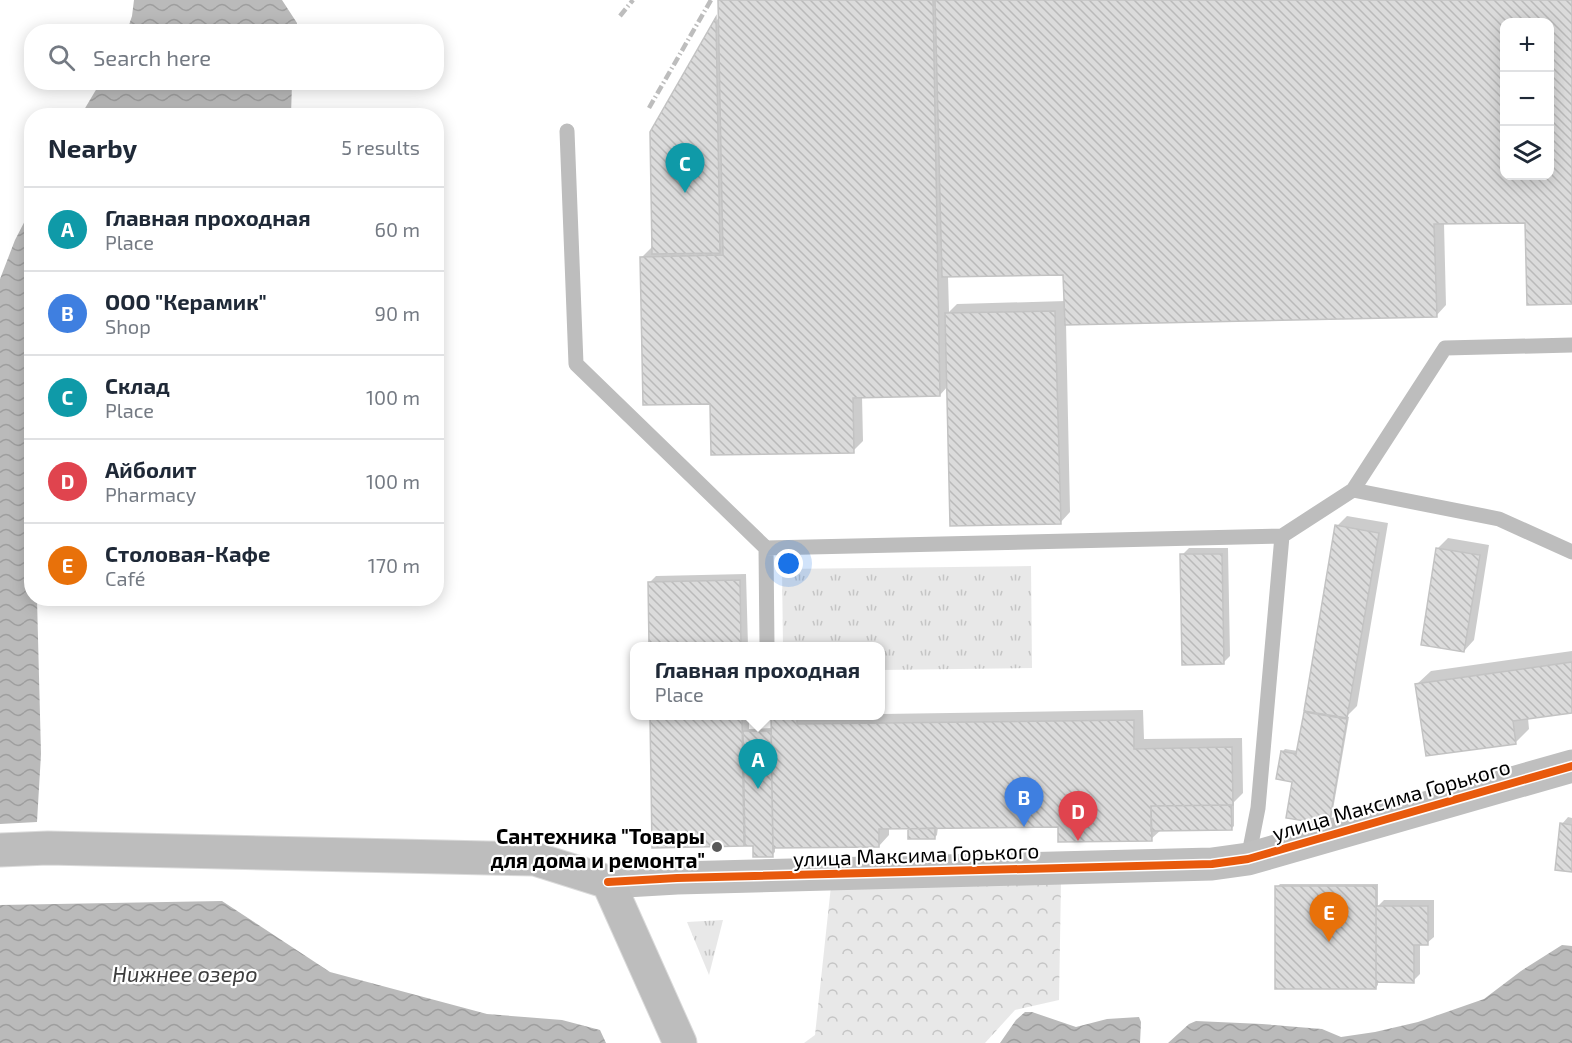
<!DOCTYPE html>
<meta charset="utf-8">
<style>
body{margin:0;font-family:"Exo 2",sans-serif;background:#f6f6f7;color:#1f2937}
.controls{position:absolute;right:18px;top:18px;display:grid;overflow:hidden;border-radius:12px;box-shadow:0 3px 15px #0003}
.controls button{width:54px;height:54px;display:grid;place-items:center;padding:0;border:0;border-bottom:2px solid #e0e1e3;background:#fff;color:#1f2937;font:30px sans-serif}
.you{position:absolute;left:789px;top:564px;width:21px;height:21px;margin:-15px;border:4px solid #fff;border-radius:50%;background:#1a73e8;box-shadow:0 0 0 9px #1a73e833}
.badge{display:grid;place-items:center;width:39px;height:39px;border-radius:50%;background:#595959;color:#fff;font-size:20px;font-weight:700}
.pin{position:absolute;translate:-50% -50px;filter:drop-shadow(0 2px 3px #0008)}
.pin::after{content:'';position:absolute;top:32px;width:21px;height:18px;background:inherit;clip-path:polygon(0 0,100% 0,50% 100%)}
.popup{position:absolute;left:630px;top:642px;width:255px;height:78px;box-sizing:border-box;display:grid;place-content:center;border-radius:12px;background:#fff;filter:drop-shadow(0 2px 4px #0005);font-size:20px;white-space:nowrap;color:#747a83}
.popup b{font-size:22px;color:#1f2937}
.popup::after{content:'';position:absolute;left:50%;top:100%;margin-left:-12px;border:12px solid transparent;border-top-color:#fff}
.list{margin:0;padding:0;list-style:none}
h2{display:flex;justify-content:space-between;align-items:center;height:78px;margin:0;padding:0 24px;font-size:26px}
h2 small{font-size:20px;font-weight:400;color:#747a83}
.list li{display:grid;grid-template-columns:39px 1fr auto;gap:18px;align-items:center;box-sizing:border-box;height:84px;padding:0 24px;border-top:2px solid #e0e1e3}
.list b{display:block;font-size:22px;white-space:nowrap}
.list p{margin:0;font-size:20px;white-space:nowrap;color:#747a83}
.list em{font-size:20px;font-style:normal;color:#747a83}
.icon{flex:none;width:33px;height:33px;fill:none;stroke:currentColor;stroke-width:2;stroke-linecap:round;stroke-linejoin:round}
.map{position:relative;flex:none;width:1572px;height:1043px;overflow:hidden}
.search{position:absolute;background:#fff;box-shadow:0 3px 15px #0003;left:24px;top:24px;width:420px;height:66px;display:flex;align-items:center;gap:15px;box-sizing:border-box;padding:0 21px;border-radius:24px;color:#747a83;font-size:22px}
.panel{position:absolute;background:#fff;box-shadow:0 3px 15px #0003;left:24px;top:108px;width:420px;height:498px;border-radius:24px}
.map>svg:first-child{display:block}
</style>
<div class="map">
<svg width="1572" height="1043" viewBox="0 0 1572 1043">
<defs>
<pattern id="grass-tufts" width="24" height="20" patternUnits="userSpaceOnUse" patternTransform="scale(1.5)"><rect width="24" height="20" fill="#e8e8e8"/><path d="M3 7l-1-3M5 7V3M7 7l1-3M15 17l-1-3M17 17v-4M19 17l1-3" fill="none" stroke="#c5c5c5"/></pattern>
<pattern id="forest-crowns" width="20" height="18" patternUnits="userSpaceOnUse" patternTransform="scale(1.5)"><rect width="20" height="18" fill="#e8e8e8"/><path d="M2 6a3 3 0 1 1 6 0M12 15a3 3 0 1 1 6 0" fill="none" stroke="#c5c5c5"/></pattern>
<pattern id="water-waves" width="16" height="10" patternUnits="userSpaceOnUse" patternTransform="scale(1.5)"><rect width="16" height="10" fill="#bababa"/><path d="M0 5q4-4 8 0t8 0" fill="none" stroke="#9e9e9e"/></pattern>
<pattern id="building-back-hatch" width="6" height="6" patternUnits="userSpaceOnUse" patternTransform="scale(1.5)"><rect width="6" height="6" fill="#dbdbdb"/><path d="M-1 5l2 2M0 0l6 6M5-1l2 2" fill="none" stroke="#bababa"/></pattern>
</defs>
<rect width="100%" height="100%" fill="#fff"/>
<!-- grass -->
<path fill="url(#grass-tufts)" d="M1031 566 1032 668 881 670V646H783L782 569Z
M723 920 709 975 687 922Z"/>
<!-- forest -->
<path fill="url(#forest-crowns)" d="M1061 881 1059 1000 1015 1010 985 1043H804L815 1035 831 886Z"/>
<!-- water -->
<path fill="url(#water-waves)" d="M134 0H282L297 23V31H127L132 16Z
M100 83H292L291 115H81Z
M31 209 32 598 37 599 41 754 37 822 0 824V279L15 240Z
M222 901 330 972 487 1014 562 1020 600 1030 606 1043H0V905Z
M1562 945 1572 946V1043H1168L1189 1024 1196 1021 1262 1024 1322 1029 1341 1037 1375 1032 1418 1022 1484 999 1521 971Z
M1025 1012H1032L1076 1027 1107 1019 1139 1017 1141 1022 1140 1043H1000L1016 1020Z"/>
<!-- shadow -->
<path fill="#0003" fill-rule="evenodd" d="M721 0H1572V303L1527 221 1444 223 1446 305 1436 316 1066 323 1070 512 1060 523 948 386 940 395 862 396 863 441 853 451 711 403 642 257 652 247 651 133 720 15ZM1504 22H1550V176H1504ZM1065 273 1066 301 957 304 949 312 948 276Z
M1347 516 1388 523 1357 706 1347 716 1349 717 1331 821 1282 752 1285 749 1298 751 1305 713 1308 710 1337 526Z
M1448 538 1489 545 1474 640 1464 651 1438 548Z
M1189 548H1228L1230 656 1223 663 1182 555Z
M746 574 748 646H650L649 583 656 576Z
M1572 651V712L1528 718 1529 729 1516 742 1417 684 1431 671Z
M1143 710 1144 739 1242 738 1243 793 1234 802V826L1231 829 1161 830 1151 839 1060 825 938 827 937 835 934 838 909 829 911 827H889V835L879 846 775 847V852L772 855 755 845 746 842 744 845 653 846 651 716H749V729L773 728 772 716H881V714Z
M1568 817 1572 818V871L1562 824Z
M1280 884H1378V906L1384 900H1434V937L1427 943H1420V974L1413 981H1378V985L1375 988 1277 887Z"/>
<!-- building -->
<path fill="url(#building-back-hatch)" stroke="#c3c3c3" stroke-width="1.5" fill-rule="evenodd" d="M718 0H933L940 396 853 398 854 453 711 455 710 404 643 405 640 257 723 255Z
M935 0H1572V304L1527 305 1525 223 1434 224 1437 317 1065 325 1063 275 942 277ZM1504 22H1550V176H1504Z
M716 17 720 253 652 254 650 132Z
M1055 311 1061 524 950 526 945 313Z
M1335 525 1379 533 1347 718 1304 711Z
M1436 548 1480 555 1464 652 1421 645Z
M1180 554H1222L1224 664 1182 665Z
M740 580 741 646H649L648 582Z
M1572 662V713L1513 721 1516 744 1426 756 1415 684Z
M1304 712 1347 719 1329 825 1286 818 1292 782 1276 779 1281 751 1296 754Z
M650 716H742L744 846 652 848Z
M771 716H797V724L1134 720V749L1232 747 1233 805 1151 806 1152 841 1058 842V827L879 829V847L773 848Z
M743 731H771L773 857H753V846H745Z
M1231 805 1232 830 1151 831V806Z
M1560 823 1572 825V872L1555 870Z
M935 828V839H908V829Z
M1275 886H1376V989H1275Z
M1376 906H1428V945H1414V983L1376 982Z"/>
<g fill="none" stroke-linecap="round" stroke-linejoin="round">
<defs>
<path id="primary" d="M0 850 48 848 535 859 608 882 680 1043"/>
</defs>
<!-- primary casing -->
<use href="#primary" stroke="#dbdbdb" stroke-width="35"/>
<!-- lane -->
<path stroke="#bdbdbd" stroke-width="15" d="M567 131 576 364 766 548
M1353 490 1445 348 1572 345
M1282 536 1353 490 1499 519 1572 552
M767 646 766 548 1282 536 1258 808 1248 859"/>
<!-- secondary -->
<path stroke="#bfbfbf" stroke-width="33" d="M608 882 677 878 1212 864 1248 859 1572 766"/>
<!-- primary -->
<use href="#primary" stroke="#bdbdbd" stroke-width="33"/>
<!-- rail -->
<path stroke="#bdbdbd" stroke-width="4.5" stroke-dasharray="9 3 1.5 3" stroke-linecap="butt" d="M620 16 633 0
M649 108 711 0"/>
<defs>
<path id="cycleway" d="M608 882 677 878 1212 864 1248 859 1572 766"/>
</defs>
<!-- cycleway casing -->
<use href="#cycleway" stroke="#fff" stroke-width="11"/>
<!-- cycleway -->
<use href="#cycleway" stroke="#e8590c" stroke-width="8"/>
</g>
<!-- markers -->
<circle fill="#595959" stroke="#fff" stroke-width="2" cx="717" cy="847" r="6"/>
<g text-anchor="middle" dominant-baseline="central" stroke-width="4.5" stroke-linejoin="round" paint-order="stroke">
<!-- street labels -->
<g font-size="21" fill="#000" stroke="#fff">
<text transform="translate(1391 799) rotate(-16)">улица Максима Горького</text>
<text transform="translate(916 854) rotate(-2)">улица Максима Горького</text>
</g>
<!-- poi labels -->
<g font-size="21" font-weight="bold" fill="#000" stroke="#fff" text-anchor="end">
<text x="705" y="835">Сантехника "Товары<tspan x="705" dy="24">для дома и ремонта"</tspan></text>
</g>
<!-- water labels -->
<g font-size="22" font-style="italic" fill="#3d3d3d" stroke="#fff">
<text x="185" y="973">Нижнее озеро</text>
</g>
</g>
</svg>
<div class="controls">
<button>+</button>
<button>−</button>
<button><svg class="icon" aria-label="layers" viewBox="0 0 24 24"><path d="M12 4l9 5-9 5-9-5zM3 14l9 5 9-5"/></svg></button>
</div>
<div class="you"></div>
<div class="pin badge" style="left:758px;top:789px;background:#0f9aa8">A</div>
<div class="popup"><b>Главная проходная</b>Place</div>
<div class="pin badge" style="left:1024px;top:827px;background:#3f7fe0">B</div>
<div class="pin badge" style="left:685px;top:193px;background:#0f9aa8">C</div>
<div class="pin badge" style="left:1078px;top:841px;background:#e0444e">D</div>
<div class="pin badge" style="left:1329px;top:942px;background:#e8710a">E</div>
<div class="search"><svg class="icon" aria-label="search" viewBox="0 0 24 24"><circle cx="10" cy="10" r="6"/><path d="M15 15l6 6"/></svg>Search here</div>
<section class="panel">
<h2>Nearby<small>5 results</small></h2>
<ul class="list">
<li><span class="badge" style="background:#0f9aa8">A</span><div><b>Главная проходная</b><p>Place</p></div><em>60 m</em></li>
<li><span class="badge" style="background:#3f7fe0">B</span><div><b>ООО &quot;Керамик&quot;</b><p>Shop</p></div><em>90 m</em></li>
<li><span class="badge" style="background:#0f9aa8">C</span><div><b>Склад</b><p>Place</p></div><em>100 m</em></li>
<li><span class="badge" style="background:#e0444e">D</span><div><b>Айболит</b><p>Pharmacy</p></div><em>100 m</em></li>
<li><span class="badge" style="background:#e8710a">E</span><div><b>Столовая-Кафе</b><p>Café</p></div><em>170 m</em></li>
</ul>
</section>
</div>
